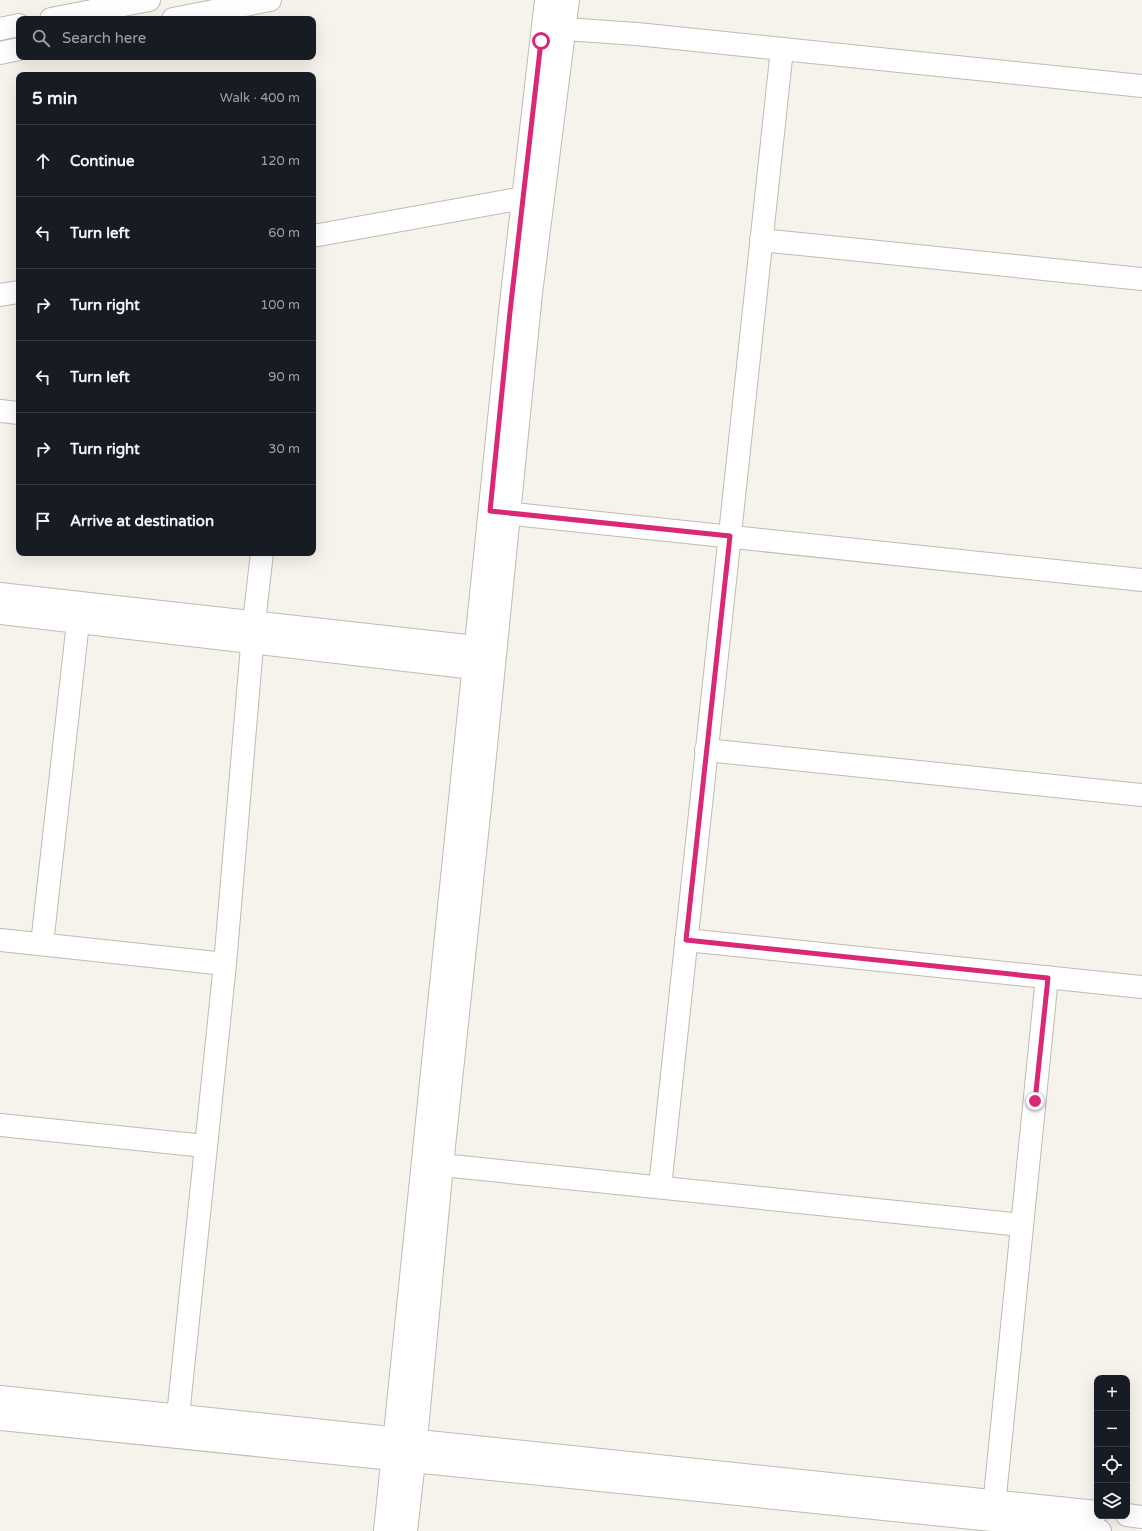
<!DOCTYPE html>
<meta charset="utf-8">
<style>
body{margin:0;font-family:"Varela Round",sans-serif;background:#20242c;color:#f1f3f6}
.controls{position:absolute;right:12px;bottom:12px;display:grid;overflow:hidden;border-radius:8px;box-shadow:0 4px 16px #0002}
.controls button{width:36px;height:36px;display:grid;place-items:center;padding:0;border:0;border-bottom:1px solid #363941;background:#171b24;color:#f1f3f6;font:20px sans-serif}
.stop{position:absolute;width:12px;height:12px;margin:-9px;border:3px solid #db2777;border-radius:50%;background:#fff}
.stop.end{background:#db2777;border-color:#fff;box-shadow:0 1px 4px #0008}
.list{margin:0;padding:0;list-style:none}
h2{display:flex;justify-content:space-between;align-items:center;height:52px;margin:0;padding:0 16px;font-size:17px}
h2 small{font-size:13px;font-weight:400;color:#9ea1a6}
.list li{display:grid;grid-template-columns:26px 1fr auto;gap:12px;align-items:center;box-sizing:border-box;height:72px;padding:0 16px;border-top:1px solid #363941}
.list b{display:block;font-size:15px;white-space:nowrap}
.list em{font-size:13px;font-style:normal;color:#9ea1a6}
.icon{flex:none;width:22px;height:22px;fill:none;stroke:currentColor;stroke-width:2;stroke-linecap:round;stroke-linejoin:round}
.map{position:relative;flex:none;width:1142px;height:1531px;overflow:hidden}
.search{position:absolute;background:#171b24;box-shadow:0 4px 16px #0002;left:16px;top:16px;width:300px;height:44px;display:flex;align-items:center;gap:10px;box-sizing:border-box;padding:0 14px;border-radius:8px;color:#9ea1a6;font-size:15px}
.panel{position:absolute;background:#171b24;box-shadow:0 4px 16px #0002;left:16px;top:72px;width:300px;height:484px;border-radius:8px}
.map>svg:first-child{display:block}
</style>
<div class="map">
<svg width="1142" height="1531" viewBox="0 0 1142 1531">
<rect width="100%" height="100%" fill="#f5f3ec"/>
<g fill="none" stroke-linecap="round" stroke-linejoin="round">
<defs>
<path id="street" d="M51 19 149 0
M173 19 270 0
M550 28 637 34 1142 86
M0 29 19 25
M0 53 19 49
M313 236 523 198
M761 240 1142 279
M0 295 19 292
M0 411 19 413
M495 512 1142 580
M0 594 476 647
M0 613 474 668
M706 750 1142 795
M0 940 225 964
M686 940 1142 987
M42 944 78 622
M0 1125 205 1146
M442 1165 1022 1225
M660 1187 782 49
M0 1397 1097 1512
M178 1416 225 964 254 622 262 553
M0 1419 1100 1531
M1127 1515 1142 1517
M993 1516 1047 977
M385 1531 510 312 546 0
M406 1531 414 1461 442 1165 481 796 531 293 568 0"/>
</defs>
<!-- street casing -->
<use href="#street" stroke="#c0bbaf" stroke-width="24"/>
<!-- street -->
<use href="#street" stroke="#fff" stroke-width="22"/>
</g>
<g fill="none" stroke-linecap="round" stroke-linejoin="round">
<!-- route -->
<path stroke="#db2777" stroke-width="5" d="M541 41 510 312 490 511 730 536 686 940 1048 978 1035 1101"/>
</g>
</svg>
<div class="controls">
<button>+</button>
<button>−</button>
<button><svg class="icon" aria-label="locate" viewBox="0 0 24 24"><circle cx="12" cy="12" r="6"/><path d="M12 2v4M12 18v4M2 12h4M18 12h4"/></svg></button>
<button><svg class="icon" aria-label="layers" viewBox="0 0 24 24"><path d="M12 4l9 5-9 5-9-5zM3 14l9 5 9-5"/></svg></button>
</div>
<div class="stop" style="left:541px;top:41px"></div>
<div class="stop end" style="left:1035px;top:1101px"></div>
<div class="search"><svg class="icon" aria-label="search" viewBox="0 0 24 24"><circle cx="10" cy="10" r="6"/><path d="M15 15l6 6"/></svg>Search here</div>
<section class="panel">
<h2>5 min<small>Walk · 400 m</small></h2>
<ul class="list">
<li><svg class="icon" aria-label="ahead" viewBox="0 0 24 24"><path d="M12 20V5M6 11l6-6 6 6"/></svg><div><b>Continue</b></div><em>120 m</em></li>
<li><svg class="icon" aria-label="left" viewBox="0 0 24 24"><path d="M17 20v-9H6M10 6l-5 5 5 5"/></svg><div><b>Turn left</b></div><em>60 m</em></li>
<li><svg class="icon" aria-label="right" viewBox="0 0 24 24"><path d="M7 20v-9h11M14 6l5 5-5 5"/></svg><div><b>Turn right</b></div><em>100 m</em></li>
<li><svg class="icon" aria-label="left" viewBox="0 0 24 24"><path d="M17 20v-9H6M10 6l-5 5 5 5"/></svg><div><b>Turn left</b></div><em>90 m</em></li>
<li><svg class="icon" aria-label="right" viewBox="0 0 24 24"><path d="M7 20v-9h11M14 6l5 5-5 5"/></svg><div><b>Turn right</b></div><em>30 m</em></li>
<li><svg class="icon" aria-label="arrive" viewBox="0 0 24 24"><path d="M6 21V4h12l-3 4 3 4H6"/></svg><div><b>Arrive at destination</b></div></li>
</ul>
</section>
</div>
